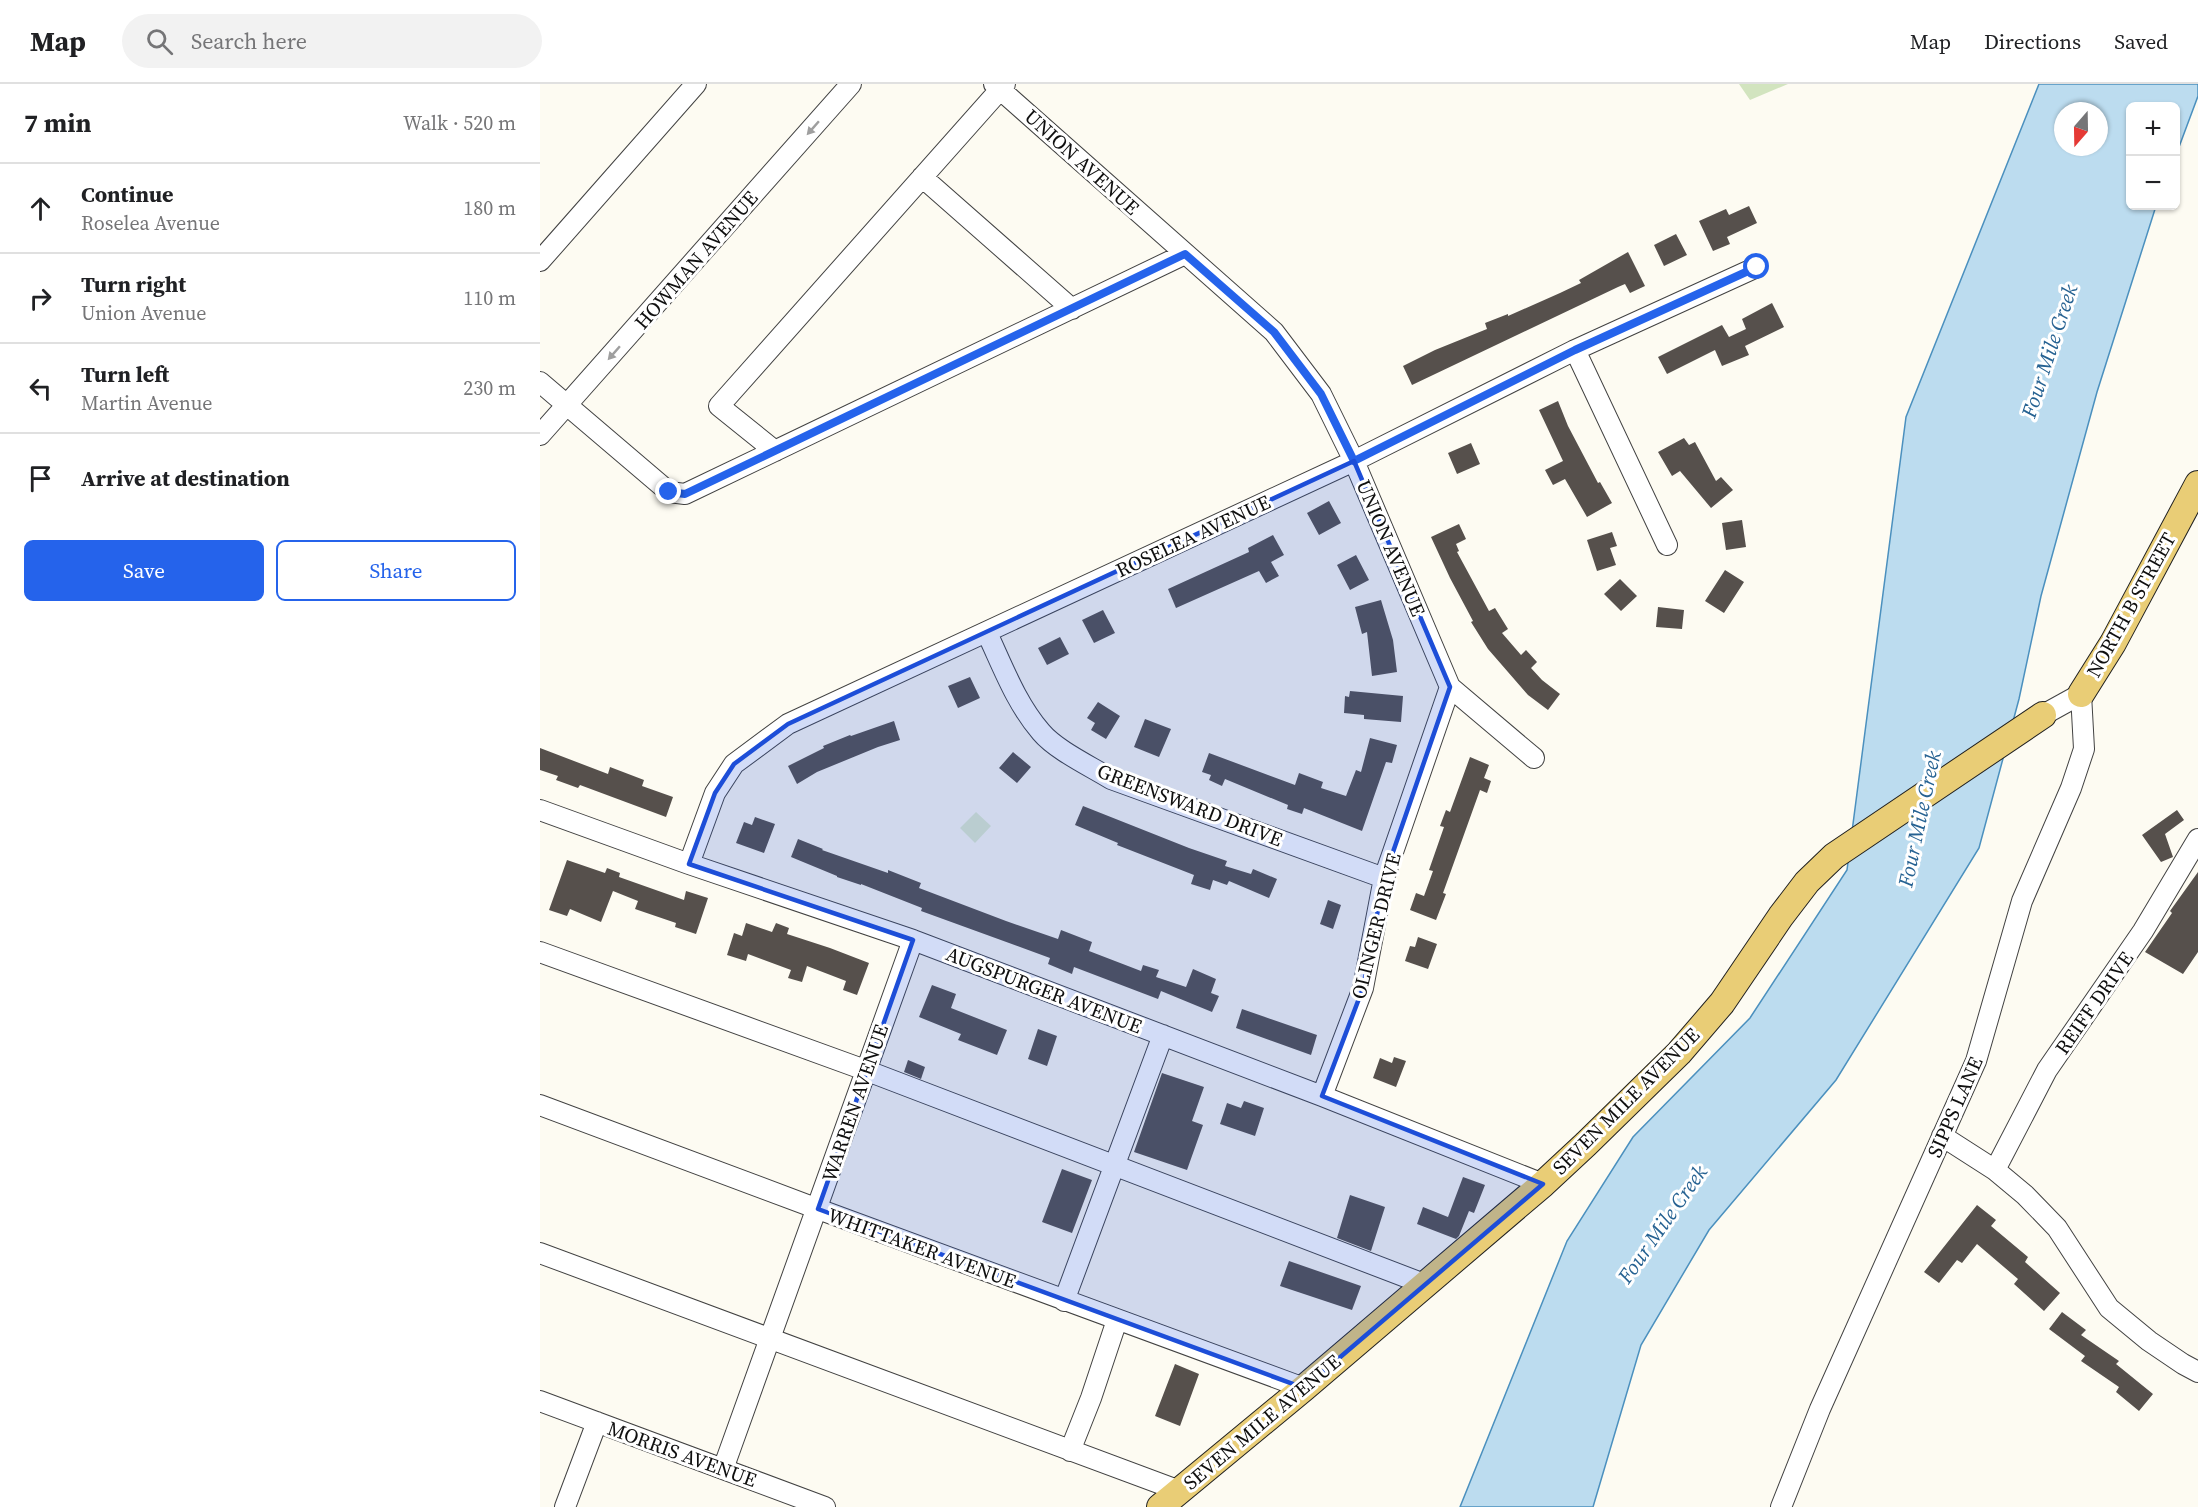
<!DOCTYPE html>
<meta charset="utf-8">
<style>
body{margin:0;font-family:"Source Serif 4",serif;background:#f2f2f2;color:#202124}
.controls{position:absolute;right:18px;top:18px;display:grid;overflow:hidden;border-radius:9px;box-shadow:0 2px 4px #0004}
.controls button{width:54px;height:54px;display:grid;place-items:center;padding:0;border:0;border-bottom:2px solid #e0e0e0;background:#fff;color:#202124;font:30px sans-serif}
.compass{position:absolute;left:1514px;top:18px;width:54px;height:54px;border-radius:50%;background:#fff;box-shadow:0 2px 4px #0004;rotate:200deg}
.stop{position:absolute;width:18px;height:18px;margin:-14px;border:4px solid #2563eb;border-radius:50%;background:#fff}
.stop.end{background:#2563eb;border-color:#fff;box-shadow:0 2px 6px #0008}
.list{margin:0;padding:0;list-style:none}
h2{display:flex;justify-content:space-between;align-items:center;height:78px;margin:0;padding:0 24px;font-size:26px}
h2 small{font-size:20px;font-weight:400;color:#757577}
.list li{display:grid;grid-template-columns:39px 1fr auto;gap:18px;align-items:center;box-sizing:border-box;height:90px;padding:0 24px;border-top:2px solid #e0e0e0}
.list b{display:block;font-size:22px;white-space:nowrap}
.list p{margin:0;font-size:20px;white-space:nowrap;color:#757577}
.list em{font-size:20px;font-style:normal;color:#757577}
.actions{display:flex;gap:12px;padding:18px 24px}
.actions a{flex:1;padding:14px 0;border:2px solid #2563eb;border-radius:9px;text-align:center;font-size:21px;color:#2563eb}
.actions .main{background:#2563eb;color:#fff}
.icon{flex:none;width:33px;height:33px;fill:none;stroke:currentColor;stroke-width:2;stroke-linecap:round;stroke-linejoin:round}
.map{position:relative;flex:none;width:1658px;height:1423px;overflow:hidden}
header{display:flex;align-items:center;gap:36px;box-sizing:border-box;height:84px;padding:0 30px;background:#fff;border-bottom:2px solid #e0e0e0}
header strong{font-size:28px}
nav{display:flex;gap:33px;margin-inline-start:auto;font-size:21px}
.search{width:420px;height:54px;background:#f2f2f2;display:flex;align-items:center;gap:15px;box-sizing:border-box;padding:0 21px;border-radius:33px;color:#757577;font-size:22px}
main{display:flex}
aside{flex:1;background:#fff}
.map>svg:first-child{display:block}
</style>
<header>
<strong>Map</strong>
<div class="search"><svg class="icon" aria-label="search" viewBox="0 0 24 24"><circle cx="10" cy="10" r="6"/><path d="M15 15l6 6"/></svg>Search here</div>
<nav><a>Map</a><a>Directions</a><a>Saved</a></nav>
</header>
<main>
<aside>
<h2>7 min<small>Walk · 520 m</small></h2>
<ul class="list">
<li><svg class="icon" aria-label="ahead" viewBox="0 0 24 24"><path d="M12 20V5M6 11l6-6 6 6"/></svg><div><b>Continue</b><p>Roselea Avenue</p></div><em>180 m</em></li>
<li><svg class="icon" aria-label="right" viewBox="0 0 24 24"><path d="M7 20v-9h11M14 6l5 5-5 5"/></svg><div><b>Turn right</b><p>Union Avenue</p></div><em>110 m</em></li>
<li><svg class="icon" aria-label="left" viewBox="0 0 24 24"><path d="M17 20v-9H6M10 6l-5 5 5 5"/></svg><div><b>Turn left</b><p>Martin Avenue</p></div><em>230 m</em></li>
<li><svg class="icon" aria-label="arrive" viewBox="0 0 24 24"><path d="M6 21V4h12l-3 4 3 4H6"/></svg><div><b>Arrive at destination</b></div></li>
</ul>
<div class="actions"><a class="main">Save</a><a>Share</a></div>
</aside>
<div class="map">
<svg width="1658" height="1423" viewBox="0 0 1658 1423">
<rect width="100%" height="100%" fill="#fdfbf2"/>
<!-- green -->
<path fill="#d2e4bf" d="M1199 0H1248L1210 16Z"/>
<!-- pitch -->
<path fill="#e2edcf" d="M436 728 451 742 435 759 420 744Z"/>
<!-- water -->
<path fill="#bcdcef" stroke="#4b90be" stroke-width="1.5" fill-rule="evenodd" d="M1499 0H1658V12L1636 71V22H1590V122H1616L1557 308 1501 512 1479 615 1439 764 1296 996 1169 1146 1101 1261 1053 1423H920L1027 1157 1093 1053 1210 934 1307 786 1366 333ZM1523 27H1559V63H1523Z"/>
<!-- building -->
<path fill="#56504c" d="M1209 122 1217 139 1187 153 1190 160 1173 167 1159 137 1186 125 1189 131Z
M1136 150 1147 171 1124 182 1114 161Z
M1088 168 1105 202 1090 209 1085 200 1078 203 872 301 863 282 895 266 947 245 945 239 968 230V232L1020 209 1041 199 1039 196Z
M1232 219 1244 243 1205 262 1209 271 1182 282 1175 266 1127 290 1118 273 1182 241 1189 253 1206 245 1202 235Z
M1018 317 1028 342 1058 399 1060 398 1072 419 1047 433 1025 395 1013 401 1005 386 1023 377 999 326Z
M1144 354 1149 361 1155 358 1176 397 1181 393 1193 406 1171 424 1140 387 1132 392 1118 368Z
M931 359 940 380 917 390 908 369Z
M789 417 801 439 779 451 767 429Z
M1202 436 1206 463 1186 466 1182 439Z
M919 440 926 455 916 460 919 467 917 468 949 527 955 524 968 545 962 549 981 571 986 566 997 578 991 584 1002 596 1020 610 1008 626 988 611 948 565 931 538 933 537 910 494 891 453Z
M1072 448 1077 462 1070 464 1076 481 1057 487 1047 456Z
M733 451 744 471 731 478 739 492 726 499 719 487 636 524 628 505 709 468 708 464Z
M816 471 829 496 810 506 797 481Z
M1185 486 1204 498 1184 529 1165 517Z
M1080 495 1097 512 1081 527 1064 510Z
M841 516 853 556 857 588 832 592 827 548 822 550 815 523Z
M1118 523 1144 526 1142 545 1116 543Z
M563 526 575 549 554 559 542 536Z
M520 553 529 570 507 581 498 564Z
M430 593 440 614 418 624 408 602Z
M810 607 863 612 861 638 824 635V631L804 629 805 612 809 613Z
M558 618 580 632 566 655 551 646 555 639 547 634Z
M605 635 631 645 619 673 594 663Z
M354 637 360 656 338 663 277 688 257 700 248 682 284 664 283 662 310 651 311 652Z
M830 654 857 661 852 679 846 678 822 747 764 724 762 730 747 725 748 721 685 695 682 702 669 696 671 691 662 688 669 669 755 701 759 689 783 698 781 704 806 712 816 686 821 688Z
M0 664 68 690 70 683 104 696 102 702 133 713 126 733 40 701 38 704 16 696 18 692 0 686Z
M473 668 491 683 477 699 459 684Z
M930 673 949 681 944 694 951 697 947 709 940 706 903 809 906 810 896 836 870 826 876 809 884 812 893 787 889 786 904 743 900 742 906 726 910 728Z
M543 722 649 764 687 777 685 782 711 790 713 785 737 795 729 814 689 797 687 801 673 796 670 806 651 800 654 791 577 761 578 759 535 741Z
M1637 726 1644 736 1625 750 1633 773 1621 778 1602 751Z
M215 733 235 740 224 769 196 759 204 738 212 741Z
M258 755 283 765 282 766 348 789V786L381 799 379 804 466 837 518 855 521 846 552 858 549 867 601 887 603 881 619 886 616 893 646 903 653 885 676 895 671 909 679 912 672 928 621 907 618 915 534 883 532 890 508 880 510 874 381 827 382 824 321 800V801L297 793V792L251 773Z
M27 776 65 789 67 784 80 789 79 793 144 816 146 807 168 814 156 850 135 843 136 839 95 825 98 817 73 807 61 838 30 825 27 832 9 826Z
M1658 788V868L1643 890 1605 868 1632 829 1630 827Z
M788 816 801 821 793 845 780 840Z
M206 839 232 848 236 839 249 844 247 850 290 864 329 879 317 911 303 906 306 897 267 882 262 898 248 894 251 886 208 870 206 877 187 871 194 849 202 852Z
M878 853 897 860 888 885 865 877 870 862 875 863Z
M392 901 416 910 411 924 467 946 457 971 418 956 421 950 379 933Z
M702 925 777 951 771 971 696 944Z
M498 945 517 952 507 982 488 975Z
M854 973 866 977 856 1003 833 994 840 974 852 979Z
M368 976 385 983 381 995 364 988Z
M622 989 664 1003 652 1037 663 1041 647 1086 594 1068Z
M704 1017 724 1024 715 1052 680 1040 687 1019 701 1024Z
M522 1085 552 1096 532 1149 502 1138Z
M923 1093 945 1101 934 1129 929 1127 919 1152 916 1155 877 1140 883 1123 908 1133Z
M810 1111 845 1123 831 1167 797 1154Z
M1437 1121 1456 1136 1451 1142 1488 1173 1485 1178 1520 1209 1504 1227 1474 1200 1478 1195 1437 1160 1422 1179 1417 1176 1399 1199 1384 1188Z
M749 1177 821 1202 812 1226 740 1202Z
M1522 1228 1546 1246 1541 1251 1579 1277 1576 1280 1613 1310 1599 1327 1576 1308 1579 1303 1541 1277 1545 1272 1509 1245Z
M635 1280 659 1290 640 1342 615 1332Z"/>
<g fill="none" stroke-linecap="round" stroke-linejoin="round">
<defs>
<path id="minor" d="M454 0 734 248 781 310 814 377 910 603 994 674
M382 93 532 225
M0 177 156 0
M1035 266 1127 461
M0 298 129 408 145 410 645 170
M0 351 311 0
M235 367 179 322 465 0
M447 549C463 583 476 619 501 648 516 666 550 682 571 695L844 794
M0 726 149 780 373 856 782 1012 1003 1100
M149 780 175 709 194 680 248 640 814 377 1035 266 1217 183
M0 868 325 986 884 1200
M782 1012 823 904 844 794 910 603
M0 1021 278 1125 764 1304
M1402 1052 1455 1086 1485 1111 1517 1144 1569 1224 1609 1257 1643 1280 1658 1288
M1455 1086 1507 986 1603 847 1658 755
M0 1169 640 1407
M524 1217 623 951
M0 1317 285 1423
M530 1367 551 1314 577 1236
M183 1385 373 856
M25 1423 57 1338
M1241 1423 1280 1325 1436 977 1482 817 1531 704 1544 665 1541 610 1503 631"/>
<path id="major" d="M1541 610 1573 559 1658 400
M620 1423 764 1304 1003 1100 1046 1060 1139 969 1182 919 1241 832 1267 798 1294 772 1503 631"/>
</defs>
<!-- minor casing -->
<use href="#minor" stroke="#424242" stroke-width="22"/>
<!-- major casing -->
<use href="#major" stroke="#202020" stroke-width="28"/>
<!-- minor -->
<use href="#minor" stroke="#fff" stroke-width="20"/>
<!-- major -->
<use href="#major" stroke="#e9cd76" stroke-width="26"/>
</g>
<!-- one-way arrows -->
<defs><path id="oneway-solid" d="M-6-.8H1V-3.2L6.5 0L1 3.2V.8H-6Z" transform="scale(1.5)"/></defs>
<g fill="#9f9f9f">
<use href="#oneway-solid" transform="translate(273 44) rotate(131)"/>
<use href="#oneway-solid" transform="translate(74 269) rotate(131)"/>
</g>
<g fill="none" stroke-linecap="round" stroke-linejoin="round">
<!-- route -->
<path stroke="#2563eb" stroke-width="8" d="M129 408 145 410 645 170 734 248 781 310 814 377 1035 266 1217 183"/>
</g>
<!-- marked area -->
<path fill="#1d4ed8" fill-opacity="0.2" stroke="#1d4ed8" stroke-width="4.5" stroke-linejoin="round" d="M814 377 910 603 844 794 823 904 782 1012 1003 1100 764 1304 278 1125 373 856 149 780 175 709 194 680 248 640Z"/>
<g text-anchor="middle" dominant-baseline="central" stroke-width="6" stroke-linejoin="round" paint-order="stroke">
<!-- street labels -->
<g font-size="20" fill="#0f0f0f" stroke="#fff">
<text transform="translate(542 78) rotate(42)">UNION AVENUE</text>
<text transform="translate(156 176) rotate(-49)">HOWMAN AVENUE</text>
<text transform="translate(653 452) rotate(-25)">ROSELEA AVENUE</text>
<text transform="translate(851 464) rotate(67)">UNION AVENUE</text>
<text transform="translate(1591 521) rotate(-61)">NORTH B STREET</text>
<text transform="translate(650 721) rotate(21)">GREENSWARD DRIVE</text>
<text transform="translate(836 842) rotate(-76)">OLINGER DRIVE</text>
<text transform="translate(504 906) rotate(21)">AUGSPURGER AVENUE</text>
<text transform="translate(1554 919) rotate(-55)">REIFF DRIVE</text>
<text transform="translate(1086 1017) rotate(-45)">SEVEN MILE AVENUE</text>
<text transform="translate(315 1019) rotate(-71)">WARREN AVENUE</text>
<text transform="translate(1415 1023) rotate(-66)">SIPPS LANE</text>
<text transform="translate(382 1164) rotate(20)">WHITTAKER AVENUE</text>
<text transform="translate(722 1338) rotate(-40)">SEVEN MILE AVENUE</text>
<text transform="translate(142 1370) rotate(20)">MORRIS AVENUE</text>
</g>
<!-- water labels -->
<g font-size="21" font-style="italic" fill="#266292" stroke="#fff">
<text transform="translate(1509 267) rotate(-72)">Four Mile Creek</text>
<text transform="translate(1379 735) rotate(-78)">Four Mile Creek</text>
<text transform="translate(1122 1140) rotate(-55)">Four Mile Creek</text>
</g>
</g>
</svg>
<div class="controls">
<button>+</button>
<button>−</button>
</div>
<svg class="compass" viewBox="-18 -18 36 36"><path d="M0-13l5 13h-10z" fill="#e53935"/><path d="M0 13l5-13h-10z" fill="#757577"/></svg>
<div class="stop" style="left:1217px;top:183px"></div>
<div class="stop end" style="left:129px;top:408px"></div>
</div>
</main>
